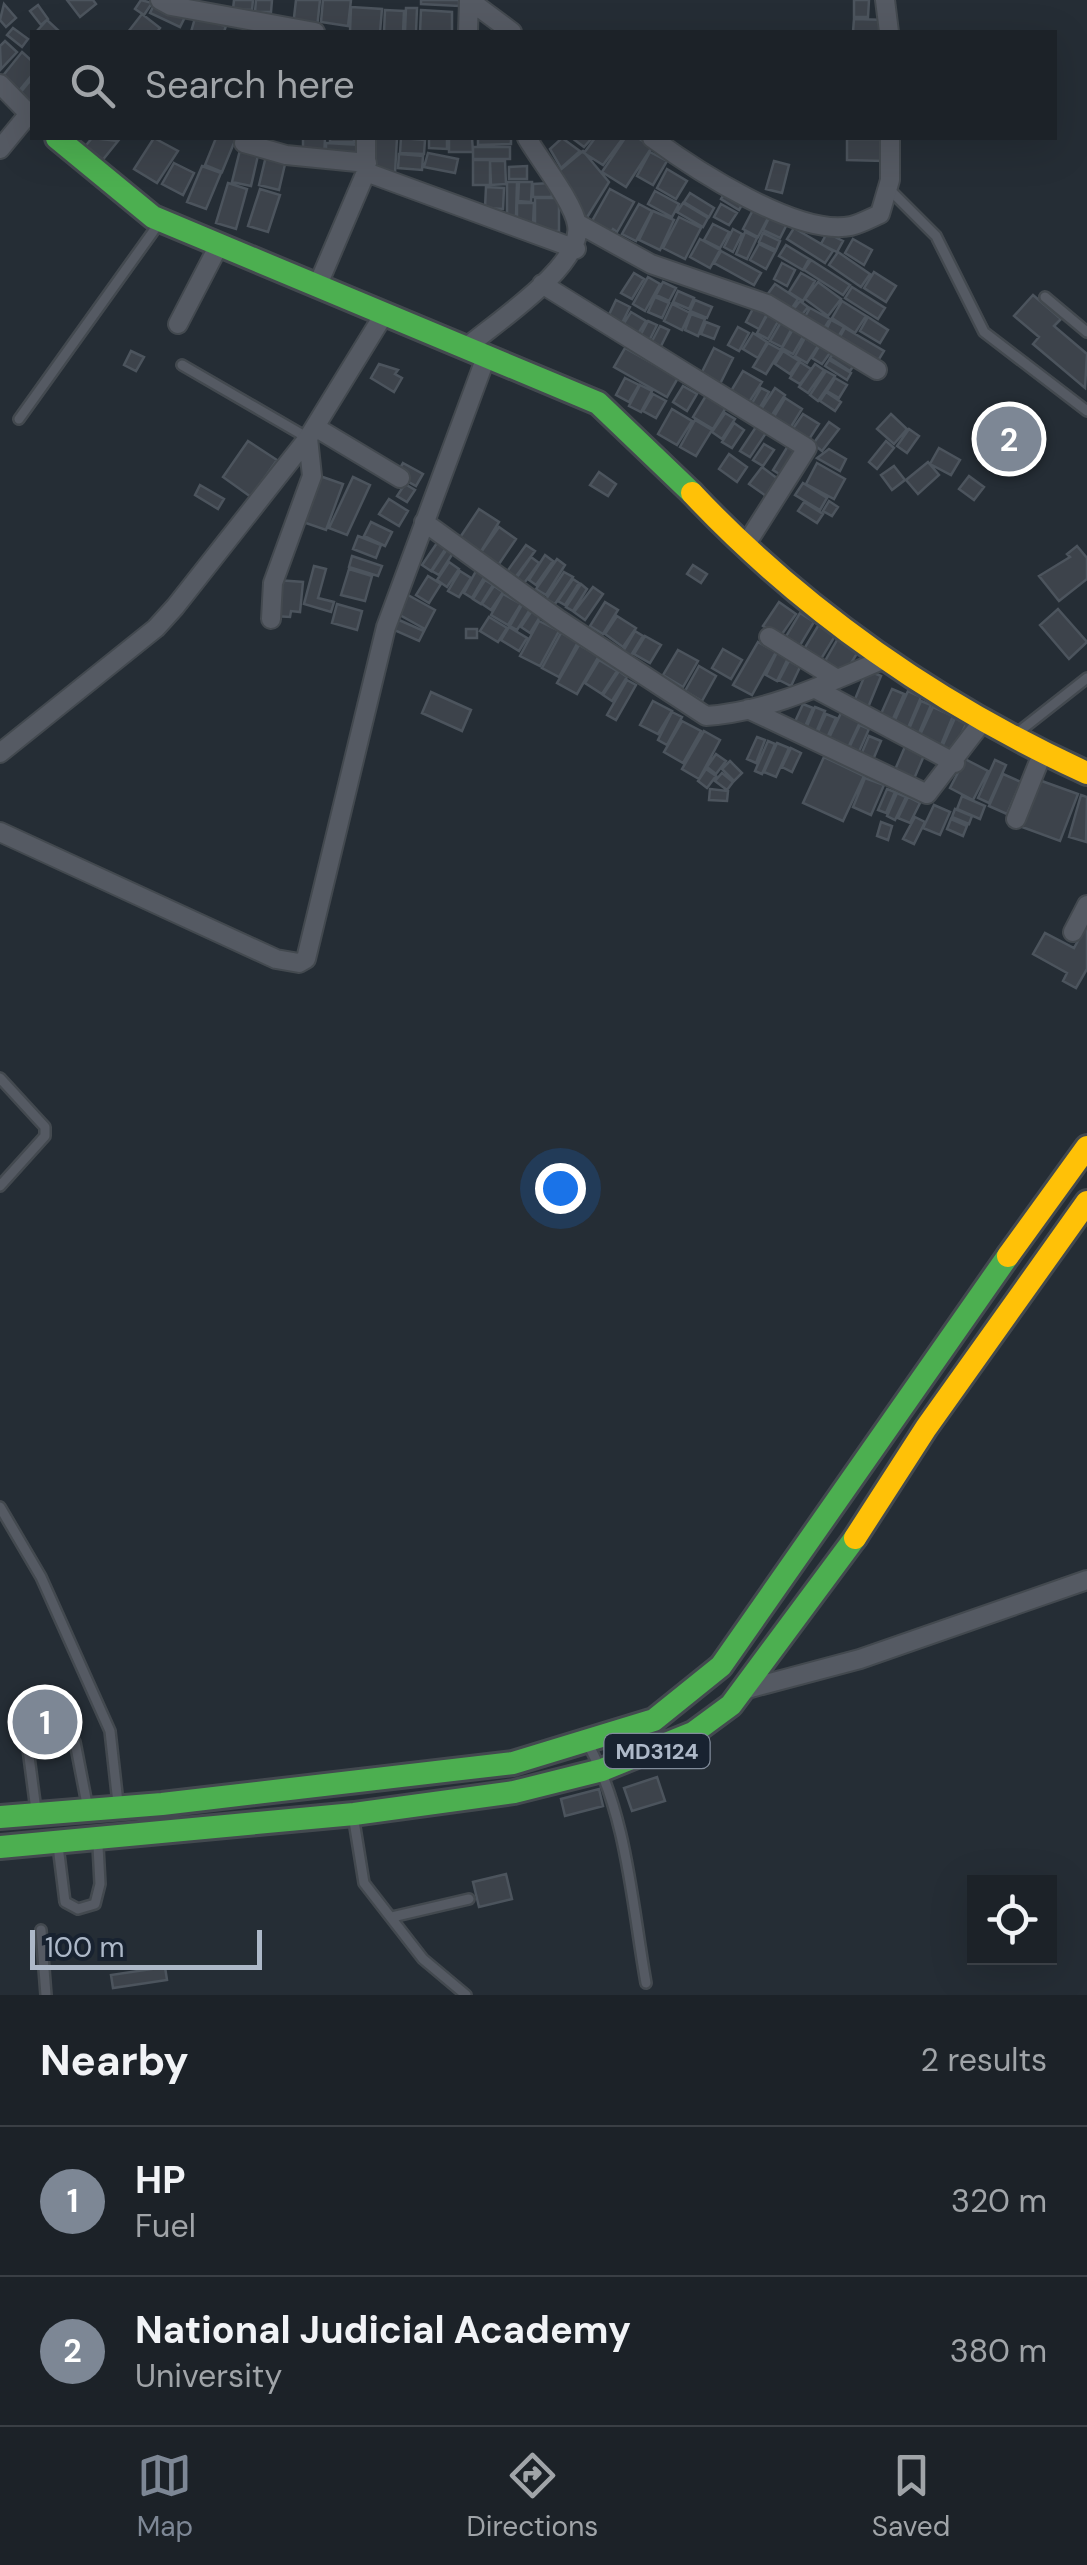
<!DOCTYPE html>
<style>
body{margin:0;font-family:"DM Sans",sans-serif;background:#292f34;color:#f1f3f6}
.controls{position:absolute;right:30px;bottom:30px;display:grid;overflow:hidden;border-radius:0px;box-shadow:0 10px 40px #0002}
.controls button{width:90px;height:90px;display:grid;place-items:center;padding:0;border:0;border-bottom:2px solid #3a3f45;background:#1c2228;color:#f1f3f6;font:50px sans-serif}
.scale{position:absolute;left:30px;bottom:25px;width:232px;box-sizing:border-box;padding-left:10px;border:5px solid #adb8c8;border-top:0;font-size:28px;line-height:35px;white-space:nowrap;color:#adb8c8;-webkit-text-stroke:8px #182230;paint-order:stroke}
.you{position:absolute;left:560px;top:1188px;width:35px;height:35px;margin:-25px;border:8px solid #fff;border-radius:50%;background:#1a73e8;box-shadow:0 0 0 15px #1a73e833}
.badge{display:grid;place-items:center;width:65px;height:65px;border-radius:50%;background:#7d8795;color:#fff;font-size:32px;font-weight:700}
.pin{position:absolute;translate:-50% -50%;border:5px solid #fff;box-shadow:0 2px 10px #0006}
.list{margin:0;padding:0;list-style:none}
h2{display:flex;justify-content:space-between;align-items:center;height:130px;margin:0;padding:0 40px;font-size:42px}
h2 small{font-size:32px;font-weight:400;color:#a0a4a8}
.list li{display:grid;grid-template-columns:65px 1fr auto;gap:30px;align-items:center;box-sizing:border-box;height:150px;padding:0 40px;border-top:2px solid #3a3f45}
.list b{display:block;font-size:38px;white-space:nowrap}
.list p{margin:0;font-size:32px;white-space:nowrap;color:#a0a4a8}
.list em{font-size:32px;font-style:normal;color:#a0a4a8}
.icon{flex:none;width:55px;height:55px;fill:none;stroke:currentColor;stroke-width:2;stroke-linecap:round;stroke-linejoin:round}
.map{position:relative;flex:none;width:1087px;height:1995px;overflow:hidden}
.search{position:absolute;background:#1c2228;box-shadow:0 10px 40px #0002;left:30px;right:30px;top:30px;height:110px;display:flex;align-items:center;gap:25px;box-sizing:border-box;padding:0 35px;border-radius:0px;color:#a0a4a8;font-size:38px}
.sheet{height:430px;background:#1c2228}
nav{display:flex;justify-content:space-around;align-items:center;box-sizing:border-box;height:140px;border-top:2px solid #3a3f45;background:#1c2228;font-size:28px;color:#a0a4a8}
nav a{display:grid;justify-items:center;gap:5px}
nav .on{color:#7d8795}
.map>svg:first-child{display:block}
</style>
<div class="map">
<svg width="1087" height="1995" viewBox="0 0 1087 1995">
<rect width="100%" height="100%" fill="#252d35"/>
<!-- building -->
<path fill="#3d434b" stroke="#4c545d" stroke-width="2.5" d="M67 0H93L96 4 80 17Z
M141 0 152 3 144 15 135 9Z
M234 0H253L252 10 233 9Z
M256 0H272L271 12H255Z
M296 0H320L317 28 293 26Z
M323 0H351L348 26 321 22Z
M421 0H459V6L421 4Z
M854 0H869L868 17H854Z
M155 3 185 17 180 27 150 13Z
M4 4 16 18 6 27 0 20Z
M38 5 48 19 41 25 30 11Z
M351 7 382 9 380 32H350Z
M406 8H417L416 32H405Z
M385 10 404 11 403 32H384Z
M421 10 452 12V32H420Z
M142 14 160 28 157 32H128Z
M195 18 226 26 224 32H191Z
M854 19 887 20 886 32H853Z
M47 20 60 32H36Z
M13 28 28 39 22 47 7 35Z
M5 41 17 52 1 69 0 46Z
M22 52 32 61V75L18 92 1 78Z
M30 81 32 84V103L20 93Z
M92 138 118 141 101 162 83 149Z
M154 138 178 151 157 183 134 169Z
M216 138H236L222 172 205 165Z
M303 138H325L324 157H303Z
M330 138H354V142H330Z
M373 138H397L395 173 371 172Z
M401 138 425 140 424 154 400 153Z
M429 138H447V149L429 148Z
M449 138H472L473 152H449Z
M478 138H511V144L478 145Z
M562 138 580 151 561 168 550 149Z
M572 138H592L584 147Z
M595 138H623L603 165 584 153Z
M625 138H638L652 147 626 187 602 172Z
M847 139H884V161L847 160Z
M326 143 361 145 360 159 326 158Z
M241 146 259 151 251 186 232 182Z
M473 147H510V159H473Z
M583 151 609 182 586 219 559 171Z
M650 152 667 161 653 185 637 176Z
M428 153 458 159 455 173 424 167Z
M399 154 423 156 422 170 398 168Z
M266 156 286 160 279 190 259 185Z
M473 160H490V185H473Z
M490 161H505L506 184 491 185Z
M774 161 789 165 782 193 766 189Z
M174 163 194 173 183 195 162 184Z
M202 166 221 173 206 209 187 202Z
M527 166V179H509V167Z
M667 169 687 181 676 199 657 188Z
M507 182H517L516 216H507Z
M519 182H532L531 202 518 201Z
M228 183 247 189 236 229 216 223Z
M551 183 552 197H533V184Z
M486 187 504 188 503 209 485 208Z
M728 187 746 198 739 210 721 199Z
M260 189 280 195 268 232 248 226Z
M610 189 634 202 617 232 613 229 608 237 596 230 599 225 592 221Z
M655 191 679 204 672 217 648 204Z
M690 193 714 208 709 217 684 202Z
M535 198H559V231H535Z
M517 203H534L533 223 517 219Z
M683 203 708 218 703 227 677 212Z
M639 204 652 211 636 241 622 234Z
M721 204 737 213 729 225 714 217Z
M753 210 768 218 758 237 743 229Z
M653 211 674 220 660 250 639 240Z
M770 216 787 224 780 238 763 230Z
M679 217 701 228 685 259 663 248Z
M713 224 729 232 720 248 704 240Z
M794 228 833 251 825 263 787 239Z
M733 229 742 234 733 252 724 247Z
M745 232 757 238 747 259 736 254Z
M763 233 780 241 776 250 759 242Z
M827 233 843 241 837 252 821 244Z
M700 239 720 250 710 268 690 257Z
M853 239 872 250 864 265 845 253Z
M759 244 775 252 766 269 750 260Z
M786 245 809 259 803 270 779 256Z
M721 251 761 273 754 285 714 263Z
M838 252 870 274 861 287 829 265Z
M811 260 850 285 843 295 804 270Z
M782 263 795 270 787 286 774 279Z
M874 272 896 286 886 302 864 288Z
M634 273 644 279 632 299 621 293Z
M801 273 815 281 803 301 789 292Z
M648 277 660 284 645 311 633 304Z
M663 282 676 288 669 301 656 295Z
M818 282 841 299 828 316 805 299Z
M775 284 798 299 790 311 767 295Z
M852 287 885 308 878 319 845 298Z
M678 291 694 298 689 309 673 302Z
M1033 295 1061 319 1054 326 1087 354 1085 388 1033 344 1039 337 1014 316Z
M655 297 669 303 662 318 648 312Z
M616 300 630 307 620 327 606 321Z
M695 300 712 307 707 318 690 311Z
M800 301 808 307 801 316 793 310Z
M842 301 866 316 855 333 832 318Z
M756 303 769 310 759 329 746 322Z
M672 304 690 313 682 330 664 321Z
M810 308 830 319 823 330 804 318Z
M631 312 646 321 636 337 621 328Z
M769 312 780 318 768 339 757 333Z
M691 314 705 319 698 336 685 330Z
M868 317 888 330 880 343 860 331Z
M831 320 844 327 837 339 825 332Z
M648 321 657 325 648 343 639 338Z
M706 322 719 327 714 339 701 334Z
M781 322 792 328 782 347 770 341Z
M660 326 669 330 659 350 650 345Z
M738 327 749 333 739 351 728 345Z
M845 328 884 351 876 364 837 342Z
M793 329 804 335 793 354 782 348Z
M753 333 767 342 758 358 743 349Z
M805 338 818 346 807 363 795 356Z
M768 343 781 350 766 374 753 367Z
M821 343 832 350 822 364 812 358Z
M625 348 678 378 667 397 614 367Z
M714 348 733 358 718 388 699 378Z
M836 349 856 362 850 371 830 358Z
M131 351 144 357 136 371 124 365Z
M783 351 799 361 790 374 775 364Z
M829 360 851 373 847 380 825 366Z
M800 362 811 369 800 384 790 378Z
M379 364 398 370 395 374 402 378 394 392 371 378Z
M815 364 824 370 808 393 799 387Z
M743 371 762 382 746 407 728 396Z
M826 371 835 376 818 401 810 395Z
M625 378 639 385 629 402 616 395Z
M835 378 847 385 839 398 827 391Z
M640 385 652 391 641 412 629 406Z
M683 386 697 394 687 411 673 402Z
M761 388 769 392 757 412 749 408Z
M775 388 785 395 768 421 758 414Z
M826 392 841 402 835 411 820 401Z
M653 394 666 401 656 418 643 411Z
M707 394 727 406 713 429 693 417Z
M785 398 802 409 789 430 772 420Z
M672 409 692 421 677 445 658 434Z
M725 413 735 419 722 439 712 432Z
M803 414 819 424 806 444 790 433Z
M891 414 907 429 894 444 877 429Z
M695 420 712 430 696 456 680 447Z
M829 422 839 429 822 451 813 444Z
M734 423 744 430 732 448 722 442Z
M756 427 766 433 750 457 740 451Z
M909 429 919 436 907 453 897 446Z
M248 441 277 460 251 497 223 477Z
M791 441 802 447 784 477 773 470Z
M886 441 894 448 877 469 869 462Z
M764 444 774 450 763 466 753 460Z
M939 448 960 460 951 475 930 464Z
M829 449 846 459 840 471 817 458Z
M729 454 747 467 737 482 719 469Z
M928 462 939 475 918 494 906 480Z
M403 463 423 474 416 486 396 475Z
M817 463 845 479 834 499 806 484Z
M894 466 905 480 892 490 881 475Z
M762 467 778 479 766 496 749 484Z
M599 472 616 484 608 496 590 485Z
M317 475 343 484 326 530 300 521Z
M969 476 984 487 974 500 959 489Z
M353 477 370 485 347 535 329 528Z
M803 483 827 498 820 510 795 495Z
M405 484 415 490 407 502 397 496Z
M200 485 224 499 218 509 195 495Z
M389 499 408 511 399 526 379 514Z
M829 501 838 507 832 516 823 511Z
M804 502 823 514 817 523 798 511Z
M479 509 499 522 480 553 459 539Z
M371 522 392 532 385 546 364 536Z
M499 527 516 539 497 567 479 555Z
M358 536 381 545 376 558 353 549Z
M437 543 446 548 431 571 422 565Z
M526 545 535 551 514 579 506 573Z
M1077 546 1087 558V579L1059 601 1039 576 1070 557 1067 554Z
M447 549 453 553 439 575 432 571Z
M545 555 553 561 536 585 529 580Z
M352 556 382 566 378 576 349 567Z
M531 557 539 563 522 586 515 580Z
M557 559 565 565 546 595 536 589Z
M449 562 459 569 447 587 437 580Z
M693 565 707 574 701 583 687 574Z
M314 566 326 569 318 598 334 602 331 612 304 604Z
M349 569 372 576 365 601 341 595Z
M460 571 471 578 459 597 448 591Z
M476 571 485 576 472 598 464 593Z
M564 572 573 577 555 604 546 599Z
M428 576 441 584 429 603 416 595Z
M573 579 579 583 565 605 558 601Z
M277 580 303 582 300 612 291 611 290 617 274 616Z
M485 580 493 585 481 604 473 599Z
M581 584 587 589 573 611 566 607Z
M494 586 503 592 491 610 482 604Z
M593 587 603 594 585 620 574 612Z
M503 594 521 604 508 625 491 615Z
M408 595 435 610 425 629 398 614Z
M605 602 618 610 603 634 590 626Z
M779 602 796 614 780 637 763 626Z
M523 603 531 608 517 630 510 626Z
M337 604 362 611 357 630 332 623Z
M535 606 543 612 530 633 521 627Z
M1058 609 1087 642 1069 659 1040 625Z
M800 613 814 622 799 647 785 638Z
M617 616 636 628 623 647 605 634Z
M489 617 507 628 498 642 480 631Z
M399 620 424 631 419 641 394 630Z
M539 621 559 631 540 666 520 656Z
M821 621 838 631 821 659 804 649Z
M509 627 527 638 519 651 501 640Z
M466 629H477V638H466Z
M635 631 643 636 630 657 622 653Z
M561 633 578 642 559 677 542 668Z
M840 635 861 647 845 673 825 661Z
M645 636 661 645 650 663 634 654Z
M758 642 776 652 752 695 733 685Z
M579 645 599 656 577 694 557 683Z
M723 649 742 660 731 679 712 668Z
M678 650 698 661 683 687 663 675Z
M778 650 789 656 777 681 766 675Z
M599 660 617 671 602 694 585 683Z
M789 661 800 667 791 686 779 680Z
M699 666 716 676 702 701 685 691Z
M867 670 881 676 867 710 853 704Z
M619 671 627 677 612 701 603 695Z
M627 680 636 685 616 720 607 715Z
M892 689 904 694 892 721 880 716Z
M908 691 921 697 908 728 894 722Z
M431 692 471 710 462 731 422 713Z
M653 701 672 711 658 734 640 725Z
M921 701 931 705 919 733 909 729Z
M803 704 813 708 803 731 793 726Z
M815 707 825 711 815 735 805 731Z
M933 707 953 716 941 745 920 735Z
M842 711 861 720 847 750 828 740Z
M672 712 682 717 667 745 658 740Z
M826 714 836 718 826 740 816 736Z
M955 718 966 724 953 752 942 747Z
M682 721 701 731 683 763 664 752Z
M860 725 869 729 858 754 848 750Z
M704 731 720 740 699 779 682 769Z
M869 736 881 741 872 762 860 757Z
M757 737 765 740 756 763 747 759Z
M768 741 775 744 762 774 755 771Z
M907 742 926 751 913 781 894 772Z
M777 743 789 748 776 777 764 772Z
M791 748 801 753 792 772 782 767Z
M716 754 726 761 716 774 707 767Z
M824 757 864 776 843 821 803 803Z
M965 759 988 771 973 800 950 788Z
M995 760 1006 765 989 803 978 798Z
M730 761 742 773 734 781 722 769Z
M706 769 716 776 707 788 698 781Z
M722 773 733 782 727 790 715 781Z
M1003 774 1021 782 1007 814 989 806Z
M865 778 884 785 871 815 853 807Z
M1039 780 1078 794 1060 841 1022 827Z
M710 789 728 791 727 801 709 800Z
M887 789 895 792 886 813 878 810Z
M897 793 906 797 895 820 887 816Z
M1081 795 1087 797 1086 842 1069 837Z
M962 796 985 806 980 819 957 809Z
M908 797 920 803 910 823 898 818Z
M934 805 950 812 940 835 923 828Z
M955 809 972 816 969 824 952 817Z
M915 817 925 822 914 844 903 839Z
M951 819 967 826 963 836 947 829Z
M881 822 892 826 888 840 877 836Z
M1087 924V969L1076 988 1063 981 1067 973 1033 954 1045 933 1074 948Z
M657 1777 665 1801 632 1811 624 1788Z
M599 1789 603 1806 565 1816 561 1799Z
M506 1874 512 1899 479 1907 473 1882Z
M165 1967 167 1980 113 1988 111 1975Z"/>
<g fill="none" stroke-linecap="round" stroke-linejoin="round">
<defs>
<path id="lane" d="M888 188 936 236 984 332 1087 411
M1045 297 1087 332
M182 365 308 438
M19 419 160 222
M1016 734 1087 678
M0 1078 45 1127V1136L0 1186
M0 1507 41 1577 110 1731 118 1803
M588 1744C627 1815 632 1904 646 1983
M36 1810 28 1749 43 1732 68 1734 75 1742 87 1804
M354 1821 364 1883 423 1959 466 1995
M58 1846 65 1902 78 1909 95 1904 100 1884 98 1846
M392 1917 469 1899
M41 1930 46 1995"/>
<path id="street" d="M160 0 171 6 315 32
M469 0 512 32
M885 0 889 32
M468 32 469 0
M0 84 32 117
M652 138C694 169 797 237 851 226 860 224 871 218 880 214L890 180V138
M244 143 286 155 367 163
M0 149 32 110
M366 172 576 249
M577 223 651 264 767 304 877 370
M542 284 807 448 745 546
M317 287 366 172V138
M178 324 219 245
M467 347C496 322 584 265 577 225 574 203 539 159 527 138
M315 427 400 478
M424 522 558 619 706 716C769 712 829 682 887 658
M271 619 273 583 312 476 308 438
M769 637 837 679
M816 689 955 763
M748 709 927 794 983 721
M0 753 156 628 175 607 308 438 383 316
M1016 819 1042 754
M0 832 276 959 299 963 306 959 386 627 486 357
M1073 932 1087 905
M747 1689 860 1659 1087 1580"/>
<path id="fast" d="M57 138 153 217 598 403 692 493
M0 1817 162 1804 513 1763 654 1720 721 1666 1008 1256
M0 1847 354 1814 514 1792 602 1770 693 1733 731 1705 855 1538"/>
<path id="slow" d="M692 493C803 611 940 706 1087 773
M1008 1256 1087 1147
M855 1538 926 1428 1087 1202"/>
</defs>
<!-- lane casing -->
<use href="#lane" stroke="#43494f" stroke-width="14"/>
<!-- street casing -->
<use href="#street" stroke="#43494f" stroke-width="22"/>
<!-- fast casing -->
<use href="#fast" stroke="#43494f" stroke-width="28"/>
<!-- slow casing -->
<use href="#slow" stroke="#43494f" stroke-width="28"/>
<!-- lane -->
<use href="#lane" stroke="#555a63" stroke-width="9"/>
<!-- street -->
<use href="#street" stroke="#555a63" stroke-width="18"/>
<!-- fast -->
<use href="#fast" stroke="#4caf50" stroke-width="22"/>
<!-- slow -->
<use href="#slow" stroke="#ffc107" stroke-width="22"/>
</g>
<g text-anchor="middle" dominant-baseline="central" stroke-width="8" stroke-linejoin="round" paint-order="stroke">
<!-- shield labels -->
<rect fill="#182230" stroke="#808b9a" stroke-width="2.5" x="604.5" y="1734" width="105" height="34" rx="8"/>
<g font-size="22" font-weight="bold" fill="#adb8c8">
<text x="657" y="1751">MD3124</text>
</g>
</g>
</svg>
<div class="controls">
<button><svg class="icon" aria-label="locate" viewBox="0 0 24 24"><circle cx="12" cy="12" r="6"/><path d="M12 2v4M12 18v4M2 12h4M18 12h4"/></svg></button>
</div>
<div class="scale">100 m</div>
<div class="you"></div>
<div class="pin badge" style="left:45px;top:1722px">1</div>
<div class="pin badge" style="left:1009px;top:439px">2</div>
<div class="search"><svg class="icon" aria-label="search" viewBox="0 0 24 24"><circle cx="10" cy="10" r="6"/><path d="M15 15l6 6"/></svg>Search here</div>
</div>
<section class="sheet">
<h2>Nearby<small>2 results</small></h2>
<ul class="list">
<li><span class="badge">1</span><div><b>HP</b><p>Fuel</p></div><em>320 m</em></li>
<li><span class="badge">2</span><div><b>National Judicial Academy</b><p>University</p></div><em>380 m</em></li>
</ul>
</section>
<nav>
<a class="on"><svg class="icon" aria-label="map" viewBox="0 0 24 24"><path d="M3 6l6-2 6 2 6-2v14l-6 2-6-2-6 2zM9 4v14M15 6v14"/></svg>Map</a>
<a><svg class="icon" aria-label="directions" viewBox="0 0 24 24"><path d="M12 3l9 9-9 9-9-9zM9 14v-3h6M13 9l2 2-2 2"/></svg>Directions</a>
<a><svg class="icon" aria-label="saved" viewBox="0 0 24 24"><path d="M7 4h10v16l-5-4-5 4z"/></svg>Saved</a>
</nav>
